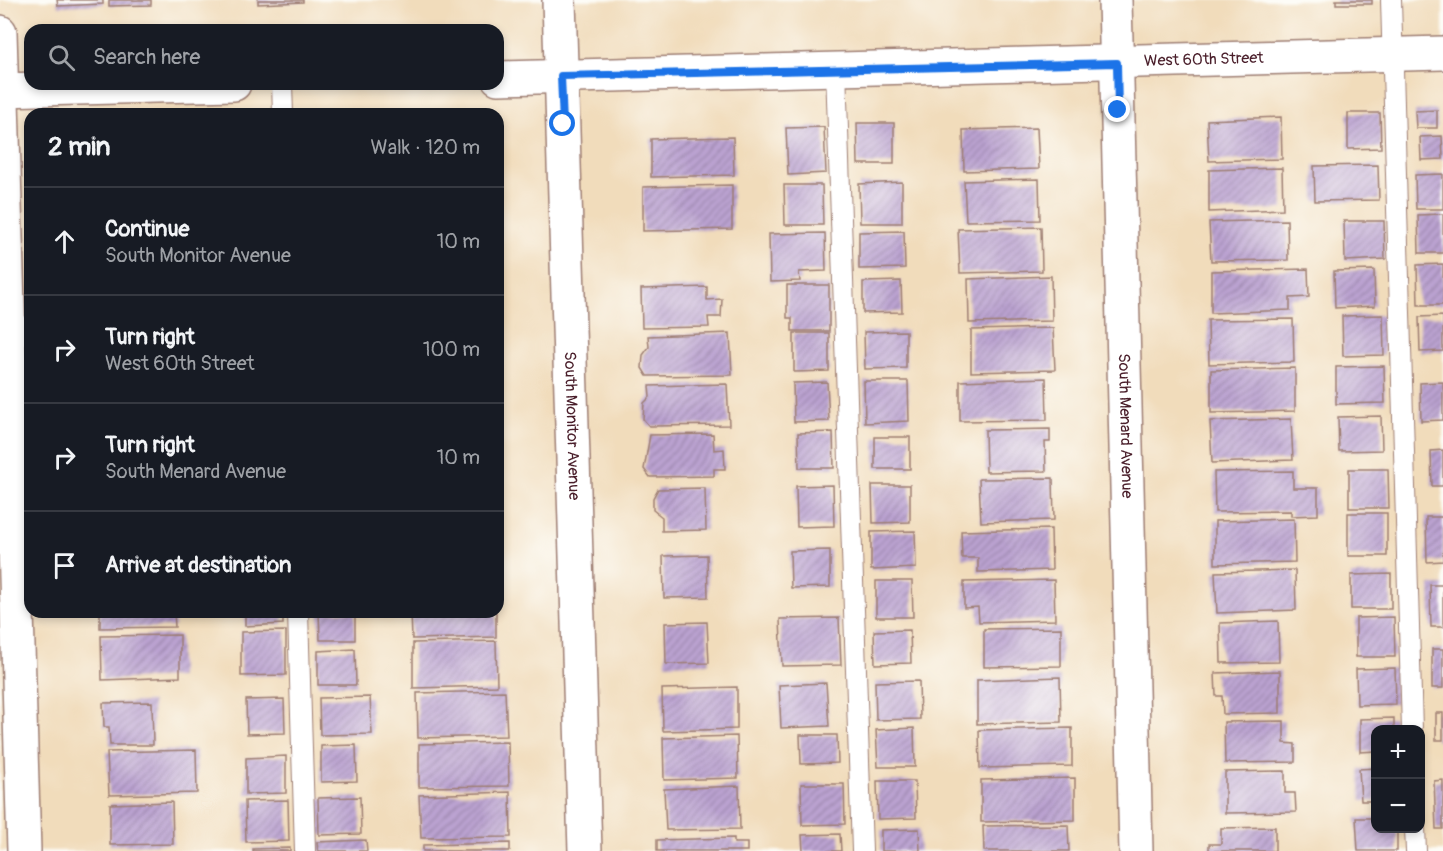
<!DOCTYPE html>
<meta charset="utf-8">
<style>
body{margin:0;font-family:Pangolin,sans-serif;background:#242831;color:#f1f3f6}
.controls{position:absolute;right:18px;bottom:18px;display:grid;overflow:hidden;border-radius:12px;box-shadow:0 3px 9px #0003}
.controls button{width:54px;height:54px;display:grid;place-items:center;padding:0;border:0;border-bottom:2px solid #363941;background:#171b24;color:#f1f3f6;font:30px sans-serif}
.stop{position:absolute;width:18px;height:18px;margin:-14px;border:4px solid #1a73e8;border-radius:50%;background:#fff}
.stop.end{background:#1a73e8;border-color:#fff;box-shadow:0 2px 6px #0008}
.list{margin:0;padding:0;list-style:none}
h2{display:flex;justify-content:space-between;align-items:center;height:78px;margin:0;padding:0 24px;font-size:26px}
h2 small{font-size:20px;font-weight:400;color:#9ea1a6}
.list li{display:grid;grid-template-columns:39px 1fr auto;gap:18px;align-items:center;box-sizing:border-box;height:108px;padding:0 24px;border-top:2px solid #363941}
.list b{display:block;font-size:22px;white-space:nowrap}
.list p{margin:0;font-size:20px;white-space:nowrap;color:#9ea1a6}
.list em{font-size:20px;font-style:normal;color:#9ea1a6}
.icon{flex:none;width:33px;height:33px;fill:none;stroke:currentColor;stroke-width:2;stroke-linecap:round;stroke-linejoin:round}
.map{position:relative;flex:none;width:1443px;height:851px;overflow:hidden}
.search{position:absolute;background:#171b24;box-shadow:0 3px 9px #0003;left:24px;top:24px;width:480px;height:66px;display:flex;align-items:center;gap:15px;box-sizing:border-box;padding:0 21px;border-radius:18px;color:#9ea1a6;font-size:22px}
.panel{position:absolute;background:#171b24;box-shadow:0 3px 9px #0003;left:24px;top:108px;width:480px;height:510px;border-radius:18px}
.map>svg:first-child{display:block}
</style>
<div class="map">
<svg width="1443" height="851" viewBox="0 0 1443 851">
<defs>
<pattern id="building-hatch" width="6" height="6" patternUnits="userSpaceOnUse" patternTransform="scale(1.5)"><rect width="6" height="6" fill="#bba3d1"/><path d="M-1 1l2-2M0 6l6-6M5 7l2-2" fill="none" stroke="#9a84aa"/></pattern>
</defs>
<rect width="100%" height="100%" fill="#fdfcf7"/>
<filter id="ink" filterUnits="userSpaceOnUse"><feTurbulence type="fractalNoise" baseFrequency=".0167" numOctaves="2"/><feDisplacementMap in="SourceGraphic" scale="12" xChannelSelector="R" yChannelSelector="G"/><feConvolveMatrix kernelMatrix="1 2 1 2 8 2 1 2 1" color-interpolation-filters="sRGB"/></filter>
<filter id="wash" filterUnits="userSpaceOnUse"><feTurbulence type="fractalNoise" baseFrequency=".008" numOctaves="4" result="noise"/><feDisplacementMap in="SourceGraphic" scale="24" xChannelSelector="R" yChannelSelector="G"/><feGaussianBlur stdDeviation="1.35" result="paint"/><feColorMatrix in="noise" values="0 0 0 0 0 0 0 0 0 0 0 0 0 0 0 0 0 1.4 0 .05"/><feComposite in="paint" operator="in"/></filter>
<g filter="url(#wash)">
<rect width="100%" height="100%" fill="#f1dcbb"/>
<g id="blocks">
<!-- building -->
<path fill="url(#building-hatch)" d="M57 0H103V4L58 6Z
M109 0H151V5L109 6Z
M258 0H303V2L258 4Z
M1336 0H1372V4H1336Z
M1437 110V128H1416L1415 111Z
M1348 113H1380L1381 148 1348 149Z
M1281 117 1282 159 1209 161 1207 120Z
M857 123H894V164H858Z
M824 127 826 173 788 175 786 128Z
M1037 128 1039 169 964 171 963 130Z
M1442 136 1443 159 1421 160 1420 137Z
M733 137 734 175 651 177V139Z
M1378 165 1379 200 1315 201 1314 166Z
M1282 168 1283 209 1209 212V170Z
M1443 174V209H1416L1415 175Z
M1039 179 1040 220 966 221 964 181Z
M902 182V223H860L859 184Z
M732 185V229L643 231V187Z
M784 185H822L823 225H785Z
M1443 214V253H1419L1418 215Z
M1287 220 1288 260 1211 261 1209 222Z
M1344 221H1384L1385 259 1345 261Z
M1041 227 1042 271 960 273 958 229Z
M904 231 905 268 859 269V232Z
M825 233 826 271 799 272 800 281 770 282 769 234Z
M1443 264V305H1418L1417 265Z
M1308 269 1309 297 1290 298V310L1211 313V271Z
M1374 270 1375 306 1335 308 1334 271Z
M1051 276 1052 321 969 323 968 279Z
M901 281 902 312 863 313V282Z
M787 285H829V331H792V318H787Z
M707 287V300L722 299 721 317H708L709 327 642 328 641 289Z
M1383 315 1384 355 1343 356 1342 316Z
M1443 316V351L1420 352 1419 317Z
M1293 319 1294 362 1209 364 1208 320Z
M1053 328 1055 370 971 372V330Z
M906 331V368L865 369 864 332Z
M730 333 732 375 647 376 642 368 643 355 649 347 648 336Z
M794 333H829V371L794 372Z
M1384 366 1385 403 1336 404V367Z
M1295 368V411L1211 413V370Z
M1046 378 1047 420 960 421V381Z
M864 381H908L909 421 865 423Z
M827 382 829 421 794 422 793 383Z
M1443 382V420L1421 421 1420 383Z
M727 384 729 425 649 426 643 419 644 403 650 397 649 386Z
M1381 416 1382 450 1339 451 1338 417Z
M1291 419 1293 460 1212 463 1210 421Z
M1050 429V442H1045L1046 471 986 472 985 430Z
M833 432 834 468H799L798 433Z
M713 434 714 450 724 449 725 469H714V476L650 477 644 469 650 435Z
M875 437H910V469H875Z
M1443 450V486H1432L1431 451Z
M1349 469H1388L1389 508H1349Z
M1293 471V488H1318V515L1291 516V511L1215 512 1214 472Z
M1053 478 1054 520 981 522 979 479Z
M833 485 834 526 797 527 796 486Z
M872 485H910V522L873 523Z
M705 488 706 530 662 531V517L653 510V498L658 489Z
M1348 513H1387V556H1348Z
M1426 517H1443V561L1427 562Z
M1294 519 1295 562 1215 564V521Z
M1051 529 1052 570 978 572V558H962L961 531Z
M915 531 916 568 871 570V532Z
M830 550V587L791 588 790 551Z
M707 555 708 597 664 598 663 556Z
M1295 570 1296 610 1217 613 1215 572Z
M1391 574V609H1351V575Z
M1054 580 1055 620 979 622 978 607 964 608V582Z
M876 581H912L913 617H876Z
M1430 585H1443V627H1431Z
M100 612H174L175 627 100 628Z
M245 612H283V624L245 626Z
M319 612H355V640H320Z
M411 612H496V637L412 639Z
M1394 617 1395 657H1356V618Z
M839 618 841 665 782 666 780 619Z
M1278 621 1279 662 1221 663 1220 623Z
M707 622 709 663 666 664 665 623Z
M1061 628V666L984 667V629Z
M910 630 911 663 875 664 874 631Z
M286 631V675L241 676V632Z
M180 635V677L102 680 101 636Z
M496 641 497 686 413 688V643Z
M355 649 356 685H318V651Z
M1432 649H1443V688H1432Z
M1395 668 1396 704 1357 705 1356 669Z
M1280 671V713L1223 714 1222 696H1216L1215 673Z
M1060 677 1061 722 977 724V680Z
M919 681 920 719 876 720 875 682Z
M826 683 829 726 781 728 779 685Z
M737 687V729L663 731 662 689Z
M505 691 507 736 418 738 417 693Z
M370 697 372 734 320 735 319 698Z
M284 699 285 733 247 734 246 700Z
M152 702 153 745H110L109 727H104L103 703Z
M1436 713H1443V740H1436Z
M1394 718V730H1376V751L1360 752V719Z
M1284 721V743L1295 744V762L1225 763 1224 722Z
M914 728 915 767H878L876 730Z
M1072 728V766L980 768 979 730Z
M800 735H837L838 763 801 764Z
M737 736 738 778 664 780 663 738Z
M508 742 509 786 419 787V744Z
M356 745 357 781 321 782V746Z
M196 750 197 793 109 795 107 752Z
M286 756V793L246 794V758Z
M1376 768V801H1361L1359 769Z
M1285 771V793H1295L1296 812 1225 813V772Z
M1075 778V820L981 822V780Z
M1443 780V829H1436L1434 781Z
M877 781H915L916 818 878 819Z
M801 784H844L845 824 802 825Z
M739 786 740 829 666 830 664 789Z
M510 792 511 837 421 838 419 795Z
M360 797 361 834 319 835 318 798Z
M288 800 289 841 246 842 245 801Z
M172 802 173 844 110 845V804Z
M1356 818H1376V828H1397V851H1358Z
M1068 825 1069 851H984L983 826Z
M1275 827V851H1209V844H1221V828Z
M919 829 920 851H881V830Z
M840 834 841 851H803L802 835Z
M734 838V843H747V851H657V840Z
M366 840 367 851H318L317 842Z
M510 843V851H423V845Z
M290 848V851H253V849Z"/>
</g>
</g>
<g filter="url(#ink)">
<use href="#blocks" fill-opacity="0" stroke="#9e7e73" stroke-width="1.5"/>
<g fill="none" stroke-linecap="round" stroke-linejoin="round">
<defs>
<path id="lane" d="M1391 0 1412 730
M836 69 862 851
M282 84 283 114
M298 612 305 851
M1415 828 1416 851"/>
<g id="street">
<path id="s1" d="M559 0 585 851"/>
<path id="s2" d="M1115 0 1136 851"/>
<path d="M0 32 24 851"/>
<path id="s3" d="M498 78 1443 53"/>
<path d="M0 90 234 84"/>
</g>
</defs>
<!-- lane casing -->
<use href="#lane" stroke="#9e7e73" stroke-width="22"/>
<!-- street casing -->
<use href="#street" stroke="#9e7e73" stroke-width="36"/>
<!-- lane -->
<use href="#lane" stroke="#fff" stroke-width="20"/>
<!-- street -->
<use href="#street" stroke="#fff" stroke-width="33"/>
</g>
</g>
<g fill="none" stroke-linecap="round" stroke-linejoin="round" filter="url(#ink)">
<!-- route -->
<path stroke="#1a73e8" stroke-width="8" d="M563 124 561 76 607 75 1117 63 1118 110"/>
</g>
<g text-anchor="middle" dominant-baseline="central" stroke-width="4.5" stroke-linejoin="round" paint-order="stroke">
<!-- street labels -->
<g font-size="16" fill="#4a1f2b" stroke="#fdfcf7">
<text stroke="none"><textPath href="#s3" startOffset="706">West 60th Street</textPath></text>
<text stroke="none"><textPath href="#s1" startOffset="426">South Monitor Avenue</textPath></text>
<text stroke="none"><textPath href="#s2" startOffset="426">South Menard Avenue</textPath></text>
</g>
</g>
</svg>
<div class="controls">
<button>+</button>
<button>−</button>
</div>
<div class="stop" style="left:563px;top:124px"></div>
<div class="stop end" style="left:1118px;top:110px"></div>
<div class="search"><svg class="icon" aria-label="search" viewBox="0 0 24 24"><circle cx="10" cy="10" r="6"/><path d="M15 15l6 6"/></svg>Search here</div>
<section class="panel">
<h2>2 min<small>Walk · 120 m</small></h2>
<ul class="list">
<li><svg class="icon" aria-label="ahead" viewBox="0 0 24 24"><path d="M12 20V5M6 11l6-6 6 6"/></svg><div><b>Continue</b><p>South Monitor Avenue</p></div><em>10 m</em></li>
<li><svg class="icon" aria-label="right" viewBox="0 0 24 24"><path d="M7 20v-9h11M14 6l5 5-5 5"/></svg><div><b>Turn right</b><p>West 60th Street</p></div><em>100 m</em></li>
<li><svg class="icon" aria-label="right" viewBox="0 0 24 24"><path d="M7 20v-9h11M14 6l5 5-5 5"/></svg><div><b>Turn right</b><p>South Menard Avenue</p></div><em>10 m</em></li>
<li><svg class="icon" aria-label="arrive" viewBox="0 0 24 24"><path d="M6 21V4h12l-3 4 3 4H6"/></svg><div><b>Arrive at destination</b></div></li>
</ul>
</section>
</div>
